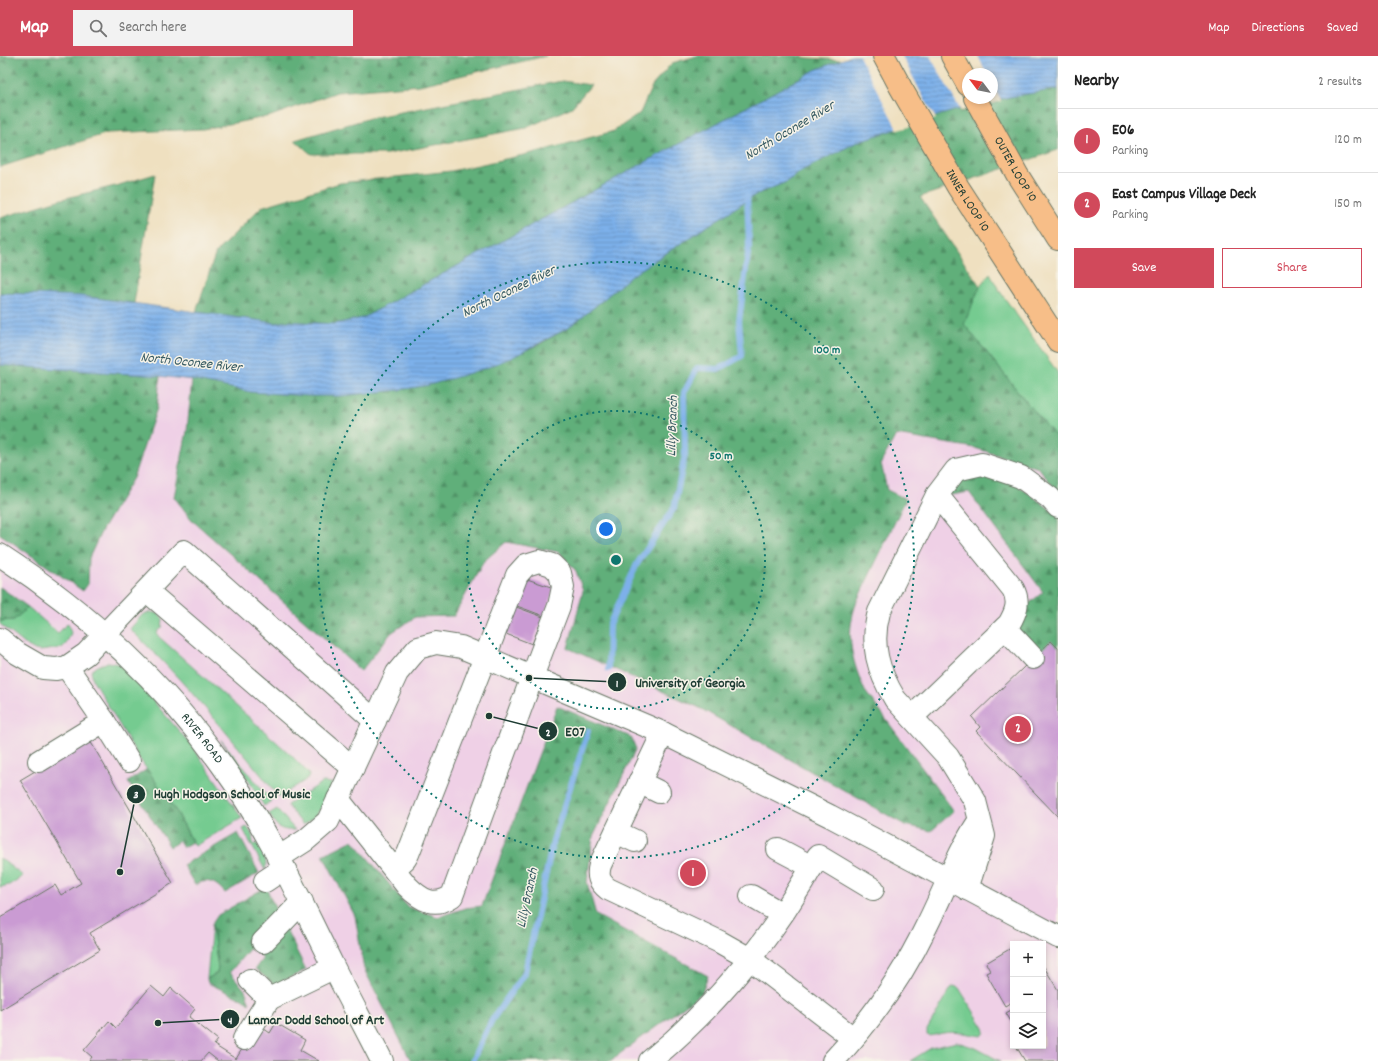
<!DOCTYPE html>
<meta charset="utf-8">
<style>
body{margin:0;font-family:Dekko,sans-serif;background:#f2f2f2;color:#222}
.controls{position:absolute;right:12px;bottom:12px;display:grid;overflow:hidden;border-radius:0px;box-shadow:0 2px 6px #0003}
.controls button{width:36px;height:36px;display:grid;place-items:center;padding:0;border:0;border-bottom:1px solid #e0e0e0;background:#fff;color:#222;font:20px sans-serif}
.compass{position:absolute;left:962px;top:12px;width:36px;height:36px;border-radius:50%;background:#fff;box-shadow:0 2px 6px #0003;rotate:302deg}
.you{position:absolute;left:606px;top:473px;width:14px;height:14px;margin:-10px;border:3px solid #fff;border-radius:50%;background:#1a73e8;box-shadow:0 0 0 6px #1a73e833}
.badge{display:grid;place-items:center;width:26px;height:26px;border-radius:50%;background:#d1495b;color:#fff;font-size:13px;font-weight:700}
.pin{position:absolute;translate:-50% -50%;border:2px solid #fff;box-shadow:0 1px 4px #0006}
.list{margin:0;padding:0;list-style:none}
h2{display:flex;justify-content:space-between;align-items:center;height:52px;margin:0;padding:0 16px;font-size:17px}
h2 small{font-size:13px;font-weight:400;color:#767676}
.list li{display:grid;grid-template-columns:26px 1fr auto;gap:12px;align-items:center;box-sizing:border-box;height:64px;padding:0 16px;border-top:1px solid #e0e0e0}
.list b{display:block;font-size:15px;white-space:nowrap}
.list p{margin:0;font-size:13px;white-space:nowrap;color:#767676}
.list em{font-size:13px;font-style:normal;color:#767676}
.actions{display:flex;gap:8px;padding:12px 16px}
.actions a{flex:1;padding:9px 0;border:1px solid #d1495b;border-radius:0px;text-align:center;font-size:14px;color:#d1495b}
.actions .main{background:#d1495b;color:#fff}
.icon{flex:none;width:22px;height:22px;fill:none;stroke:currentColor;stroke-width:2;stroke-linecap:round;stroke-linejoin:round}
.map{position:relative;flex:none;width:1058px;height:1005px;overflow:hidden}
header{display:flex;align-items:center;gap:24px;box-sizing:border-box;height:56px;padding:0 20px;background:#d1495b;color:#fff}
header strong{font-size:19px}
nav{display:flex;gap:22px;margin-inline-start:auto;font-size:14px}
.search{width:280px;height:36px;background:#f2f2f2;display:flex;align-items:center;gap:10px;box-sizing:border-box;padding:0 14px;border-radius:0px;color:#767676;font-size:15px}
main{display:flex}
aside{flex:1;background:#fff}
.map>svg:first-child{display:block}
</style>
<header>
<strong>Map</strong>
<div class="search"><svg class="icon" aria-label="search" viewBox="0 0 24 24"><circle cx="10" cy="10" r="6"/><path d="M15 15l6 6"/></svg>Search here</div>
<nav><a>Map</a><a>Directions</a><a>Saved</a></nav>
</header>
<main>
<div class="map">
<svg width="1058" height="1005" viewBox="0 0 1058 1005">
<defs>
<pattern id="forest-firs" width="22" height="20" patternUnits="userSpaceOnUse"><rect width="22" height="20" fill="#60af7a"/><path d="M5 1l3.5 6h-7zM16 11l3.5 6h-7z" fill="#4f9065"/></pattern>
<pattern id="water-rules" width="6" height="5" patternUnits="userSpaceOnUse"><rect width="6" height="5" fill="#7db0ea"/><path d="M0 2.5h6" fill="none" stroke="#6690be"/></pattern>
</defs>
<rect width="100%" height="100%" fill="#f7f3e8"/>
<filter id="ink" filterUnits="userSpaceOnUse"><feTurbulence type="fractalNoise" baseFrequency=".025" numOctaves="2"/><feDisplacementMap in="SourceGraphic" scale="8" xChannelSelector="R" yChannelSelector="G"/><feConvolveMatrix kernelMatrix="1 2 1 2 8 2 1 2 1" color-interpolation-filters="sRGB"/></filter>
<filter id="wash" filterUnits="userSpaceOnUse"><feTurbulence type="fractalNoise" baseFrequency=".012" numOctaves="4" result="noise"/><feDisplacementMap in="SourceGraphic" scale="16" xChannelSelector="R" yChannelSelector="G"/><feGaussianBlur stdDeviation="0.9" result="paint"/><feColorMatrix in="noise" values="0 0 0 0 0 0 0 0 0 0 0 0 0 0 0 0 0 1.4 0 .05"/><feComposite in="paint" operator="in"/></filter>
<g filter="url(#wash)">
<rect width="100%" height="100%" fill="#efe0c0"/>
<!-- built -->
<path fill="#efd0e6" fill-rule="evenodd" d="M786 126 1058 356V1005H0V309L133 318 192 324 222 329ZM1013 888H1043V990H1013Z"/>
<!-- green -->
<path fill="#75cb90" stroke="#4a8462" d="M990 218 999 234 1058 317V383L1028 348 964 268 980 230Z
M28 551 58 577 68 567 71 577 66 588 62 592 40 595 35 594 26 589 0 568V565L14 564Z
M151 556 159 558 163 563 162 572 157 576 158 580 290 698 308 717 309 720 307 723 279 741C232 683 184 624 130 573L142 559Z
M108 606 119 608 136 625 192 690 242 762 195 790 178 758 139 702 93 624 91 615 98 610Z
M220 683 272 745 264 750 251 728Z
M323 726 332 727C324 747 322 757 303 769L287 749Z
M277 753 295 774C279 775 277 771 269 758Z
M247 771 252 778 253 786 254 789 257 787C261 795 269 805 265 814L243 773Z
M0 802 23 820 9 829 0 831Z
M212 868 218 912 217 917 207 923Z
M954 930 959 932 984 972 985 975 984 978 981 980C968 978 956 975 943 977 937 978 932 981 927 979V974L951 932Z
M957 986 976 992 1000 1005H910L931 992Z"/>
<!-- forest -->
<path fill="url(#forest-firs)" stroke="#407657" d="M0 0H546L420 29 337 36 271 60 203 73 108 77 0 111Z
M697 0H797L808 2 841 4 815 14 631 114 363 262 334 268 285 265 277 267 196 256 216 196 261 151 340 127 451 115 537 96 614 75 640 57 652 30 672 7Z
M562 25 591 29 572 51 526 72 387 98H311L295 84 370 62Z
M1058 33V94L920 141 980 230 964 268 1028 348 1058 383V437L1039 412 975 392 896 379 881 407 887 434 906 443 857 545C855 551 853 557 852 563 847 588 855 613 865 635L954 755 931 775 905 769 698 651 568 592 583 535 576 515 559 496 506 486 484 505 454 560 415 561 391 577 361 615 192 464 174 441 187 375 192 324 251 336 310 340H340L399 334 429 329 486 312 540 288 566 273 580 263 631 220 755 139 786 126 803 114 859 85 953 55 1009 41Z
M155 118 134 247 81 240 0 237V162L58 144 119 129Z
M0 309 160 320 157 352 133 422 102 474 89 502 88 528 83 535 0 478Z
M984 417 1011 424 1058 459V592L1037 598 1017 574 1026 550 1043 536 969 436 951 439 947 434 958 424Z
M0 531 28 551 14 564 0 565Z
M557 650 631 681 636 693 593 781 587 826 596 859 708 920 702 937 610 1005H411L364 913 355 860 323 799 353 784 408 851 438 861 465 852 482 850Z
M147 713 178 758 192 786 183 791 179 785 170 791 128 726Z
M238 777 259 817 225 837C216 826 207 822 195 829L183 809Z
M266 831 278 859 230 916 245 934 250 947 208 927 207 923 217 917 218 912 212 868 218 859Z
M285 871 306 914 277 928H274L255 913 263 902 260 899 272 883Z"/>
<!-- water -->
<path fill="url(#water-rules)" stroke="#4e768f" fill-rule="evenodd" d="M852 0H1058V33L1009 41 953 55 859 85 803 114 786 126 755 139 631 220 580 263 566 273 513 301 486 312 457 321 429 329 399 334 340 340H310L251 336 192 324 160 320 0 309V237L81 240 277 267 285 265 334 268 363 262 631 114 815 14ZM968 18H992V42H968Z"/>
<!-- pier -->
<path fill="#efe0c0" d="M859 0H902L919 33 936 63 898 74Z
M930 0H978L987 18H968V42H992V28L1001 45 961 55Z"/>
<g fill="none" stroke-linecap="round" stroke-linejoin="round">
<!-- stream -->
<path stroke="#7db0ea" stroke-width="6" d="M608 613 609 569 637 508 674 452 685 399 684 337 697 312 719 313 742 300 739 265 749 190 747 137
M472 1005 492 964 525 916 553 785 588 675"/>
</g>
<g id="blocks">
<!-- building -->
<path fill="#ca9bd3" d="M527 523 554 532 544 560 517 550Z
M516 551 543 561 532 588 506 578Z
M1051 585 1058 592V761L976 675 980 671 972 661Z
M89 683 173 827 90 877 100 894 0 954V862L55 829 61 839 81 827 20 724Z
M1013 891V952L1010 947 1005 950 986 917 990 915 986 907Z
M1044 911 1058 934V1005H1025L1016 990H1043V912Z
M151 930 164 941 171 932 195 953 189 961 218 984 214 989 236 1003 257 968 270 977 276 967 305 984 300 994 319 1005H218L208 997 201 1005H89L92 1001 84 994 109 965 116 972Z
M1013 953V969L1006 957Z"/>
</g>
</g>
<g filter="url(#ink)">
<use href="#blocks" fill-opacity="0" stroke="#687665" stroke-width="1"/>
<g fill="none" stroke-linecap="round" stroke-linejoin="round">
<defs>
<g id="minor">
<path d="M937 439 956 414 982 408 1021 421 1050 442 1058 451"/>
<path id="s1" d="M0 499C86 555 163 626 222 709 267 771 299 842 333 910 349 942 366 973 382 1005"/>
<path d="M147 535 353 712"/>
<path d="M1005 572 1033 602"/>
<path d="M0 583 17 597 43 612 56 613 67 611 86 598 184 495 375 665"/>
<path d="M67 611 104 665 129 705"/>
<path d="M912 661 1009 568C1016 556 1020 546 1013 533L937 439 879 556C870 589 878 615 895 643L948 701 975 745 984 780 967 833"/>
<path d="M663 677 600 809C597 820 599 826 608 833L720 886 750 903 853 982"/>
<path d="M39 705 104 665"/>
<path d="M639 726 659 736"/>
<path d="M338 743 407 830C421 844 434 852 452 840L532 621 559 550 563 531 560 517 552 509 539 505 526 509 517 519 408 798 405 803 394 813"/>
<path d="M616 776 635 785"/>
<path d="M778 793 812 811"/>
<path d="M278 802 306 784 328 765 397 617 418 592 436 587 461 591 663 677 830 760 1058 881"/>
<path d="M265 825 283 813"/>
<path d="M751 840 782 858"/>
<path d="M263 886 302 846"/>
<path d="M250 924 269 943 333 912"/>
<path d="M244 983 269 943"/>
<path d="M650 1005C719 948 775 878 818 800L873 833"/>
<path d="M833 1005C870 966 903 919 926 871 944 836 957 798 979 765"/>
</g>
<g id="highway">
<path id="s2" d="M884 0 901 32 958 131 1058 285"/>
<path d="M952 0 968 29"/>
<path id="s3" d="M975 42 1018 120 1058 183"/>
</g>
</defs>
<!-- minor casing -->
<use href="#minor" stroke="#687665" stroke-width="24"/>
<!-- highway casing -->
<use href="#highway" stroke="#687665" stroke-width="24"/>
<!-- minor -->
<use href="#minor" stroke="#fff" stroke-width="22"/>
<!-- highway -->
<use href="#highway" stroke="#f7be88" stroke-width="22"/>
</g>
</g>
<!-- distance rings -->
<g fill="none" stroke="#0f766e" stroke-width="2" stroke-dasharray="2 4">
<circle cx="616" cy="504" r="149"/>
<circle cx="616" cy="504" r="298"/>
</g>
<g text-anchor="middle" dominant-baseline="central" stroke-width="3" stroke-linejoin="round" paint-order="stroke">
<!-- street labels -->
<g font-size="13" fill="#1f3d34" stroke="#f7f3e8">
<text stroke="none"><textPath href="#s3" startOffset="82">OUTER LOOP 10</textPath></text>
<text stroke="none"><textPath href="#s2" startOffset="167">INNER LOOP 10</textPath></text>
<text stroke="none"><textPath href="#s1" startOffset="274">RIVER ROAD</textPath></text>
</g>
<!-- water labels -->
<g font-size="14" font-style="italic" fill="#365a62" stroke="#f7f3e8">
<text transform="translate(790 75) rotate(-31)">North Oconee River</text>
<text transform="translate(509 236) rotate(-26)">North Oconee River</text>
<text transform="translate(191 307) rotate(6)">North Oconee River</text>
<text transform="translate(673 370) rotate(-88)">Lilly Branch</text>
<text transform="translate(528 842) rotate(-78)">Lilly Branch</text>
</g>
</g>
<circle cx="616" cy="504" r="6" fill="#0f766e" stroke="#f7f3e8" stroke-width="2"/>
<g font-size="12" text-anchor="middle" font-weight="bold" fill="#0f766e" stroke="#f7f3e8" stroke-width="3" stroke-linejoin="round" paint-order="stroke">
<text x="827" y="297">100 m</text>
<text x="721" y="403">50 m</text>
</g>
<!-- callouts -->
<path fill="none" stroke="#1f3d34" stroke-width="1.5" d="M529 622L617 626M489 660L548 675M120 816L136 738M158 967L230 963"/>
<g fill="#1f3d34" stroke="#f7f3e8" stroke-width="1.5">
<circle cx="529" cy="622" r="4"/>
<circle cx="489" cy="660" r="4"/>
<circle cx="120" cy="816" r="4"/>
<circle cx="158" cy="967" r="4"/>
<circle cx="617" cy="626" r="10"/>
<circle cx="548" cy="675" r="10"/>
<circle cx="136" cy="738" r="10"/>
<circle cx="230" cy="963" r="10"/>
</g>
<g font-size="12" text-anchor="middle" font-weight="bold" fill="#fff">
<text x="617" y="631">1</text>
<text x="548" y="680">2</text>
<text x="136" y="742">3</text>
<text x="230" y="968">4</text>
</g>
<g font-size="14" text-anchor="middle" font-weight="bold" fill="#1f3d34" stroke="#f7f3e8" stroke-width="3" stroke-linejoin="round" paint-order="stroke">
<text x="690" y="631">University of Georgia</text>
<text x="575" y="680">E07</text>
<text x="232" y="742">Hugh Hodgson School of Music</text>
<text x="316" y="968">Lamar Dodd School of Art</text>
</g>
</svg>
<div class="controls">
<button>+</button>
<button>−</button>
<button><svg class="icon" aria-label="layers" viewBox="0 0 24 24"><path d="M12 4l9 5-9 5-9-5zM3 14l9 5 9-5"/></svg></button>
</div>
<svg class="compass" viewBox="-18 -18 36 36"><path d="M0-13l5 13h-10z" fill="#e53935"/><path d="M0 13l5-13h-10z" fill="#767676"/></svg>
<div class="you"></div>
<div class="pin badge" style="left:693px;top:817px">1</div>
<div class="pin badge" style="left:1018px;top:673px">2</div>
</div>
<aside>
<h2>Nearby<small>2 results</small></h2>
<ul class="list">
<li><span class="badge">1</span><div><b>E06</b><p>Parking</p></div><em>120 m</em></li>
<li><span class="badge">2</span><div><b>East Campus Village Deck</b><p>Parking</p></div><em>150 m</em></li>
</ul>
<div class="actions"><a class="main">Save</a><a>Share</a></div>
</aside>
</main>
